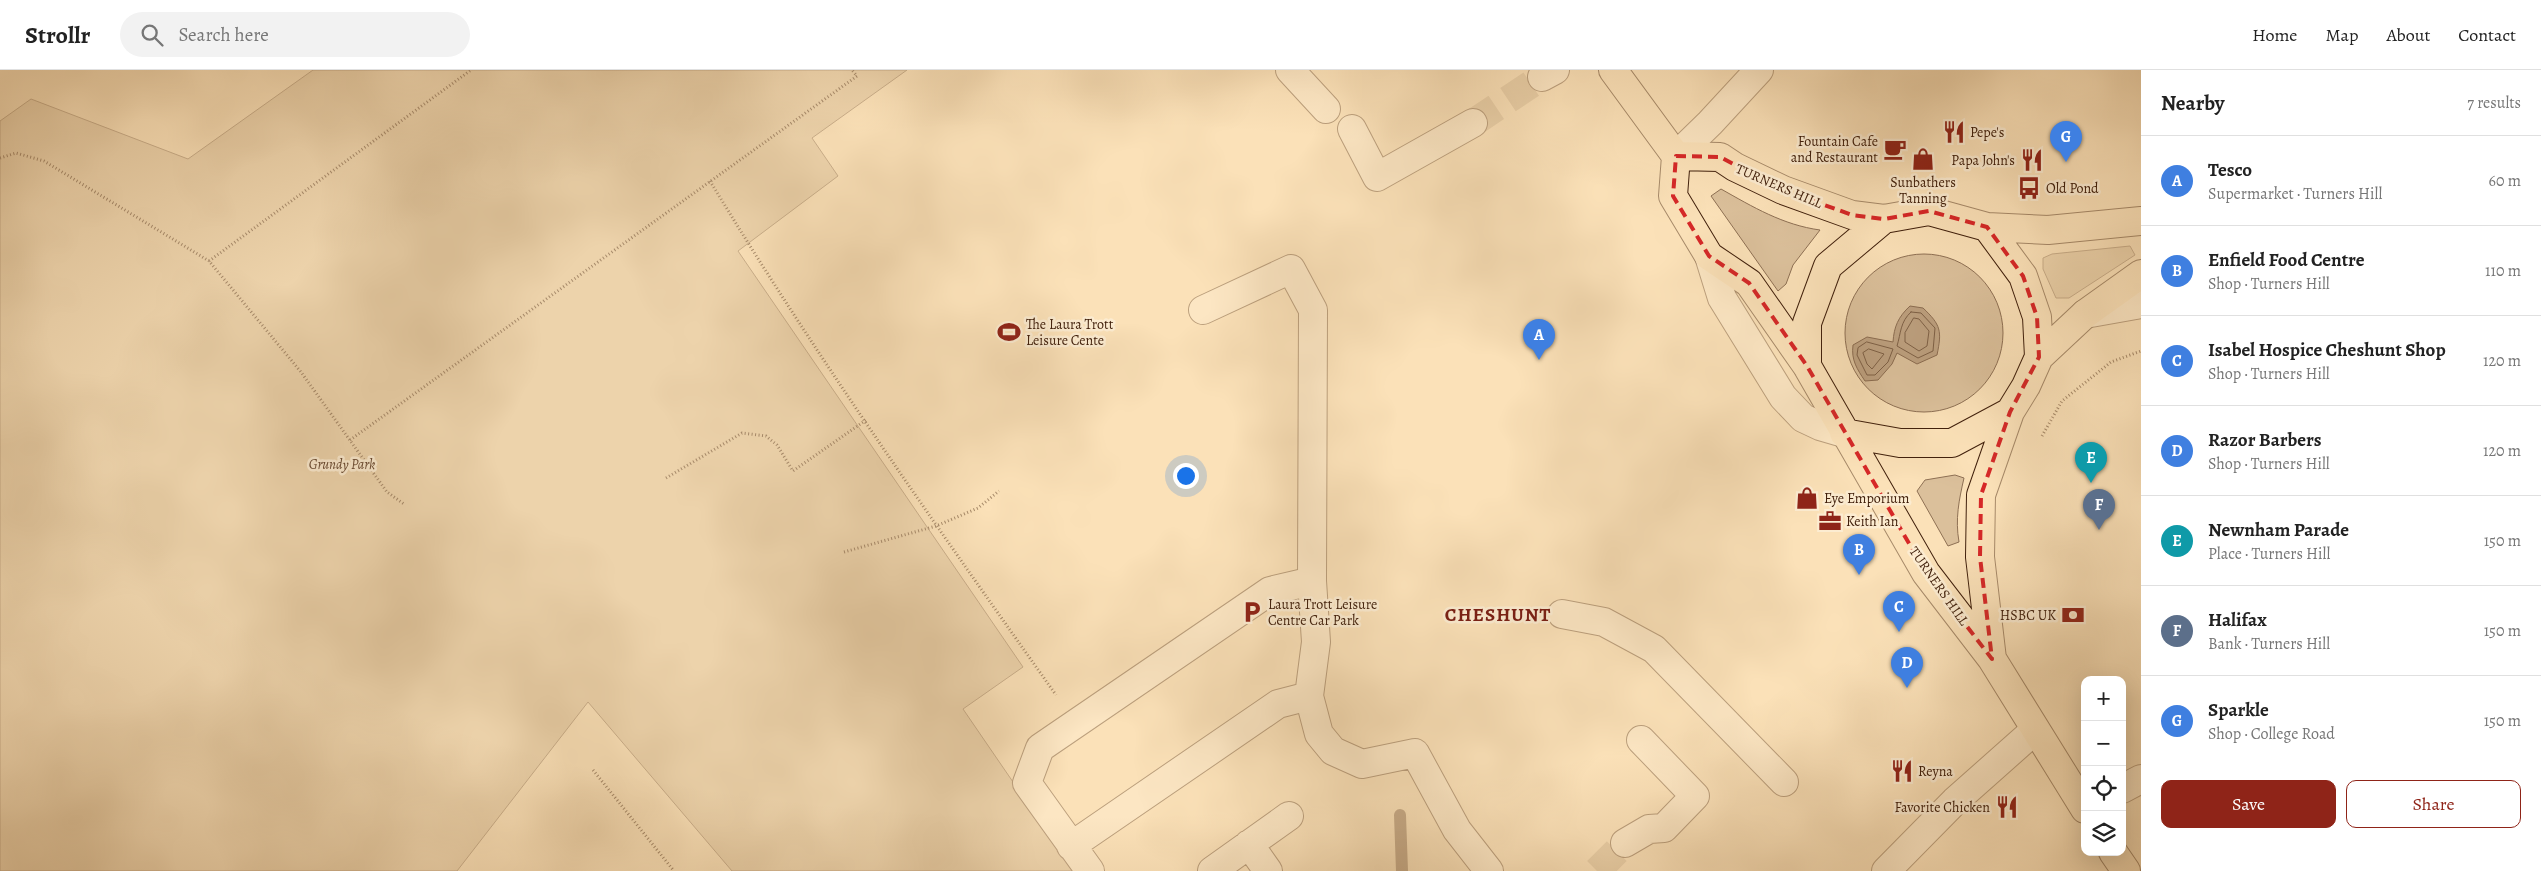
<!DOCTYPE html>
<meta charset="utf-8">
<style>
body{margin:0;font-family:Alegreya,serif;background:#f2f2f2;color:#222}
.controls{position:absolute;right:15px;bottom:15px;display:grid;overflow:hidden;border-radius:10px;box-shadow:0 5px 20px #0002}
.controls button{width:45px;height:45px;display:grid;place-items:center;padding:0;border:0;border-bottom:1px solid #e0e0e0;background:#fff;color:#222;font:25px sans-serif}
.you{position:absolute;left:1185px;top:405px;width:18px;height:18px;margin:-12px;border:4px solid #fff;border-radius:50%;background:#1a73e8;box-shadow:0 0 0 8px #1a73e833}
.badge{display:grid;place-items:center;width:32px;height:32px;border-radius:50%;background:#8f2418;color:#fff;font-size:16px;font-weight:700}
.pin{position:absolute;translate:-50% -41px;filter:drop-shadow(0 1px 2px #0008)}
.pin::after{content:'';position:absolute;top:26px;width:18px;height:15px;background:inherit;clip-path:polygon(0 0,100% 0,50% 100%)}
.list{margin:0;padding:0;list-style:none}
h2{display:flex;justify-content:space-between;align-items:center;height:65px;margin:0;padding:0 20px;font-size:21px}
h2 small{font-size:16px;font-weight:400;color:#767676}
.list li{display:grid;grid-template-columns:32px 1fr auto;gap:15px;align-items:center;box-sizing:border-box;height:90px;padding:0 20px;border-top:1px solid #e0e0e0}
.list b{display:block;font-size:19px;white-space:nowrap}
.list p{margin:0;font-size:16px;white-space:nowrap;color:#767676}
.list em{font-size:16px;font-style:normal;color:#767676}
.actions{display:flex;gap:10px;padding:15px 20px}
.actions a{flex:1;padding:11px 0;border:1px solid #8f2418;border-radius:10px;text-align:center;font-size:18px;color:#8f2418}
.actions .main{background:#8f2418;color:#fff}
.icon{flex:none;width:28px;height:28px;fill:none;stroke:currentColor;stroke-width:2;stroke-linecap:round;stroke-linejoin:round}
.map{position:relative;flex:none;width:2141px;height:801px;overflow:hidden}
header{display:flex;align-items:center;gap:30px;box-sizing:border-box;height:70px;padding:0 25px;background:#fff;border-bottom:1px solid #e0e0e0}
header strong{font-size:24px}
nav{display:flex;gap:28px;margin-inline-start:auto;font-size:18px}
.search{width:350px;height:45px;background:#f2f2f2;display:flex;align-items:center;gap:12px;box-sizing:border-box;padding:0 18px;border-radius:28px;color:#767676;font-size:19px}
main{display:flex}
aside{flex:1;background:#fff}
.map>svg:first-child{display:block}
</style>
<header>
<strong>Strollr</strong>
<div class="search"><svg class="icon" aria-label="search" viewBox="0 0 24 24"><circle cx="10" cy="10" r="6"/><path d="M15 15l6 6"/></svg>Search here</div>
<nav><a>Home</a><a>Map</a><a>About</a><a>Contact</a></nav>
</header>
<main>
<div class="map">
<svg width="2141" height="801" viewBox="0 0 2141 801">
<rect width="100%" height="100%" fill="#fbe1b8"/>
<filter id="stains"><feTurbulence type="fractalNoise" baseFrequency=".004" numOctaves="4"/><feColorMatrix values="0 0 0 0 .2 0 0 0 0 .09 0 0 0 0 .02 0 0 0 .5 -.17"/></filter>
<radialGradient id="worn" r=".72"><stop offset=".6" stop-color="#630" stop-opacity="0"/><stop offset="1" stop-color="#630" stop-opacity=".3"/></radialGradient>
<!-- green -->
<path fill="#dbc09b" stroke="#8e7054" d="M313 0H907L812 68 838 106 738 181 1023 597 963 639 1074 801H732L588 632 457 801H0V51L31 29 188 89Z
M1721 119C1753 137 1783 155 1820 160L1793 195 1786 214 1778 221 1711 126Z
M2130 176 2135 185 2069 228H2056L2043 199V188L2052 184Z
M1845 263a79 79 0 1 1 158 0a79 79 0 1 1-158 0Z
M1955 405 1964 408C1959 430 1955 449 1959 472L1948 476 1917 421 1925 410Z"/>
<!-- water -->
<path fill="#bc9f7e" stroke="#8b6c50" d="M1910 236 1923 238C1941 255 1942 261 1937 285L1917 294 1897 283 1892 294 1878 310 1865 311C1857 299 1851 290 1853 275L1867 267 1893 272C1894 257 1898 247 1910 236Z"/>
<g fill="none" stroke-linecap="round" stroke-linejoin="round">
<!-- shore -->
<path stroke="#7e6045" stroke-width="1" d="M1911 242 1921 243 1935 258 1933 281 1918 288 1897 276C1901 263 1900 252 1911 242Z
M1914 248 1919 249 1929 261 1927 276 1919 281 1905 272V263Z
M1867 272 1893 279 1888 292 1875 305H1867L1857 285 1858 278Z
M1869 279 1884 284 1872 299 1867 294 1863 283Z"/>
<!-- stream -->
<path stroke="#8b6c50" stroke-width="12" d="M1400 745 1402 801"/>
<!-- minor-tunnel -->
<path stroke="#d6ba96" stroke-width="28" stroke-dasharray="28 14" stroke-linecap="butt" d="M1473 53 1542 7
M1597 801 1625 773"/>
<defs>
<path id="minor" d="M1290 0 1326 39
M1542 7 1555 0
M1352 59 1377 107 1473 53
M1676 86 1710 53 1759 0
M1709 186 1722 228 1783 327 1803 348 1820 356 1844 363
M1203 240 1291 199 1313 240 1312 511
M2085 244 2141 234
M1562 544 1604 552 1654 579 1784 712
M2122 719 2141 709
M1625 773 1649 759 1664 758 1695 726 1641 670
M1249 774 1268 801
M1071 776 1278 634 1309 626
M1090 801 1027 713 1040 678 1270 521 1312 511 1316 572 1309 626 1319 664 1333 681 1362 694 1415 683 1457 760 1489 801
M1212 801 1289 746
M1886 801 1955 731 2035 660"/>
<path id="major" d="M1613 0 1676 86 1673 126 1709 186 1749 213 1807 296 1926 503 1992 589 2085 739
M1676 86 1720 87 1735 97 1783 120 1852 145 1884 149
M2039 287 2085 244 2141 204
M1807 296V253L1828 196 1884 149 1929 141 1987 157 2048 160 2141 151
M1844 363 1900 373H1952L2010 342 2026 316 2039 287 2037 247 2023 206 1987 157
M1992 589 1980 487 1981 425 2010 342
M2113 782 2126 801"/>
</defs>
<!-- minor casing -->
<use href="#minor" stroke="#705037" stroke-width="30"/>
<!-- major casing -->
<use href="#major" stroke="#41200c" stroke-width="30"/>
<!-- path -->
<path stroke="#41200c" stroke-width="3" stroke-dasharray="1 2.5" stroke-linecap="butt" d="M0 88 16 83 44 91 209 191 301 302 387 422 404 434
M710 111C817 288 937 457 1056 625
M209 191 471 0
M2042 366 2062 331 2111 292 2141 281
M350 370 857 6 852 0
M666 408 742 363 766 366 777 375 793 401 866 350
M844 482 936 456 978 438 999 421
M593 700 674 801"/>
<!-- minor -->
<use href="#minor" stroke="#fcecd1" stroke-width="28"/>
<!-- major -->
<use href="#major" stroke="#fbe1b8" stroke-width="28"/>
</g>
<!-- marked area -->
<path d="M0 0H2141V801H0ZM1676 86 1720 87 1783 120 1852 145 1884 149 1929 141 1987 157 2023 206 2037 247 2039 287 2010 342 1981 425 1980 487 1992 589 1926 503 1807 296 1749 213 1709 186 1673 126Z" fill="#fbe1b8" fill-opacity=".55" fill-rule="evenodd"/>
<path fill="none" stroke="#d62828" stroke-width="4" stroke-dasharray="10 6" stroke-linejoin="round" d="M1676 86 1720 87 1783 120 1852 145 1884 149 1929 141 1987 157 2023 206 2037 247 2039 287 2010 342 1981 425 1980 487 1992 589 1926 503 1807 296 1749 213 1709 186 1673 126Z"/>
<!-- icons -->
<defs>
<symbol id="restaurant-bare" viewBox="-9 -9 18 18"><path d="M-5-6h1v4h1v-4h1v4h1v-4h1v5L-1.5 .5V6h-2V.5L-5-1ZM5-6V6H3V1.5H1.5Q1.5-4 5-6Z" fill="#8f2418" stroke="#fcecd1" stroke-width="2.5" paint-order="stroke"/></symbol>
<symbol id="cafe-bare" viewBox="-9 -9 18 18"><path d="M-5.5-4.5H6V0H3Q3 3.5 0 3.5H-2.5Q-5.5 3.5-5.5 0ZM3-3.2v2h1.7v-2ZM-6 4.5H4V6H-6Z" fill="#8f2418" stroke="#fcecd1" stroke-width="2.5" paint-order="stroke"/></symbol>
<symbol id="shop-bare" viewBox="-9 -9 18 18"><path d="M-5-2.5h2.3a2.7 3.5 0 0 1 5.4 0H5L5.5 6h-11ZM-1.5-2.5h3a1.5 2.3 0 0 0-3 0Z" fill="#8f2418" stroke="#fcecd1" stroke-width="2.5" paint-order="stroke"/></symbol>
<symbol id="bus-bare" viewBox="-9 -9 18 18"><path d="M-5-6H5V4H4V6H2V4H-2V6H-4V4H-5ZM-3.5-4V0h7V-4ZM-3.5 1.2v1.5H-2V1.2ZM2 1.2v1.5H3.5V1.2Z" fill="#8f2418" stroke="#fcecd1" stroke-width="2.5" paint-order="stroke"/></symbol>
<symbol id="stadium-bare" viewBox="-9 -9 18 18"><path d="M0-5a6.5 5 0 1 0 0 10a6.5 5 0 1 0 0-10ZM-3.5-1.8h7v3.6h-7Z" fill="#8f2418" stroke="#fcecd1" stroke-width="2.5" paint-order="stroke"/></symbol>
<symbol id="office-bare" viewBox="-9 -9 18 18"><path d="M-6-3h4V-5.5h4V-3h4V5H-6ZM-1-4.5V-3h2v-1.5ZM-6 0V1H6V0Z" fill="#8f2418" stroke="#fcecd1" stroke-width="2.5" paint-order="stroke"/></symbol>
<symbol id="parking-bare" viewBox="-9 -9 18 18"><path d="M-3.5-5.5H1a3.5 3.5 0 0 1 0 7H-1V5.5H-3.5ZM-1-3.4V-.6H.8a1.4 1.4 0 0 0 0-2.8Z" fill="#8f2418" stroke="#fcecd1" stroke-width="2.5" paint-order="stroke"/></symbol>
<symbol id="bank-bare" viewBox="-9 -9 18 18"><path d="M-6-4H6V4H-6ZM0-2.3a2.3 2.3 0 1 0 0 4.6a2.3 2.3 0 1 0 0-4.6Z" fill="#8f2418" stroke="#fcecd1" stroke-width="2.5" paint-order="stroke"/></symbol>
</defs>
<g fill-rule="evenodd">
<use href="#restaurant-bare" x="1938" y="46" width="32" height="32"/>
<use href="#cafe-bare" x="1879" y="63" width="32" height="32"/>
<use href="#shop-bare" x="1907" y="73" width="32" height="32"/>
<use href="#restaurant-bare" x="2016" y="74" width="32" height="32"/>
<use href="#bus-bare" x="2013" y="102" width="32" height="32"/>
<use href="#stadium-bare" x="993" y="246" width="32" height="32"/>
<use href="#shop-bare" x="1791" y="412" width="32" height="32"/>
<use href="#office-bare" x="1814" y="435" width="32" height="32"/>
<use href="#parking-bare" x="1236" y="526" width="32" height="32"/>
<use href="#bank-bare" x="2057" y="529" width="32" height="32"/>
<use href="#restaurant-bare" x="1886" y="685" width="32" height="32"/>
<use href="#restaurant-bare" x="1991" y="721" width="32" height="32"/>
</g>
<g text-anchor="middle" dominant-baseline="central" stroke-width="5" stroke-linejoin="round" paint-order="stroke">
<!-- poi labels -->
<g font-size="14" fill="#41200c" stroke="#fcecd1" text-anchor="start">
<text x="1970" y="62">Pepe's</text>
<text x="1878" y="71" text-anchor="end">Fountain Cafe<tspan x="1878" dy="16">and Restaurant</tspan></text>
<text x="2015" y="90" text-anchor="end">Papa John's</text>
<text x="1923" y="112" text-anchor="middle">Sunbathers<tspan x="1923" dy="16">Tanning</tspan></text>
<text x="2046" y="118">Old Pond</text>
<text x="1026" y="254">The Laura Trott<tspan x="1026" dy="16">Leisure Cente</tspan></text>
<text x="1824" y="428">Eye Emporium</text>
<text x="1846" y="451">Keith Ian</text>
<text x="1268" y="534">Laura Trott Leisure<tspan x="1268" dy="16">Centre Car Park</tspan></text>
<text x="2056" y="545" text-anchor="end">HSBC UK</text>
<text x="1918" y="701">Reyna</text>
<text x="1990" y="737" text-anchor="end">Favorite Chicken</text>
</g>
<!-- street labels -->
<g font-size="14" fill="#41200c" stroke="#fcecd1">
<text transform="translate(1779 116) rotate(23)">TURNERS HILL</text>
<text transform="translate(1939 516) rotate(55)">TURNERS HILL</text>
</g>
<!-- park labels -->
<g font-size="14" font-style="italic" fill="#684830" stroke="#fcecd1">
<text x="342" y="394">Grundy Park</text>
</g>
<!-- district labels -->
<g font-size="19" font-weight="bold" letter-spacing="1" fill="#7a1f14" stroke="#fcecd1">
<text x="1498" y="545">CHESHUNT</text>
</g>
</g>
<rect width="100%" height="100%" filter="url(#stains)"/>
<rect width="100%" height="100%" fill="url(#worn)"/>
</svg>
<div class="controls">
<button>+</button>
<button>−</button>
<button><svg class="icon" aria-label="locate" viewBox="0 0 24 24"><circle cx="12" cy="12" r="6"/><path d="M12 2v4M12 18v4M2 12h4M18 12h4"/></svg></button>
<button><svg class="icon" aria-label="layers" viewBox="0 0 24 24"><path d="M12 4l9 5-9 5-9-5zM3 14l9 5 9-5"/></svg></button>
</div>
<div class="you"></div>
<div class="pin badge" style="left:1539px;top:290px;background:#3f7fe0">A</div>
<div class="pin badge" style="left:1859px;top:505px;background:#3f7fe0">B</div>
<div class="pin badge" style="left:1899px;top:562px;background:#3f7fe0">C</div>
<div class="pin badge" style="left:1907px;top:618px;background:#3f7fe0">D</div>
<div class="pin badge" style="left:2091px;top:413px;background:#0f9aa8">E</div>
<div class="pin badge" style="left:2099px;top:460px;background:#5c6f8a">F</div>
<div class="pin badge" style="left:2066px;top:92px;background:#3f7fe0">G</div>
</div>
<aside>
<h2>Nearby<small>7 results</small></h2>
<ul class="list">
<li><span class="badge" style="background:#3f7fe0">A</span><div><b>Tesco</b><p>Supermarket · Turners Hill</p></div><em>60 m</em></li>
<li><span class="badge" style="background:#3f7fe0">B</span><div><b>Enfield Food Centre</b><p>Shop · Turners Hill</p></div><em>110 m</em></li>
<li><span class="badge" style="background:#3f7fe0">C</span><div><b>Isabel Hospice Cheshunt Shop</b><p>Shop · Turners Hill</p></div><em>120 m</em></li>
<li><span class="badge" style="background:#3f7fe0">D</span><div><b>Razor Barbers</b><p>Shop · Turners Hill</p></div><em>120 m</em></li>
<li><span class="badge" style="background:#0f9aa8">E</span><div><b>Newnham Parade</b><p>Place · Turners Hill</p></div><em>150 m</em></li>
<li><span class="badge" style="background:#5c6f8a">F</span><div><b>Halifax</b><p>Bank · Turners Hill</p></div><em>150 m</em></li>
<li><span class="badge" style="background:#3f7fe0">G</span><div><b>Sparkle</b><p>Shop · College Road</p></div><em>150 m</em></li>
</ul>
<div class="actions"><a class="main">Save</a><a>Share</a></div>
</aside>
</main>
